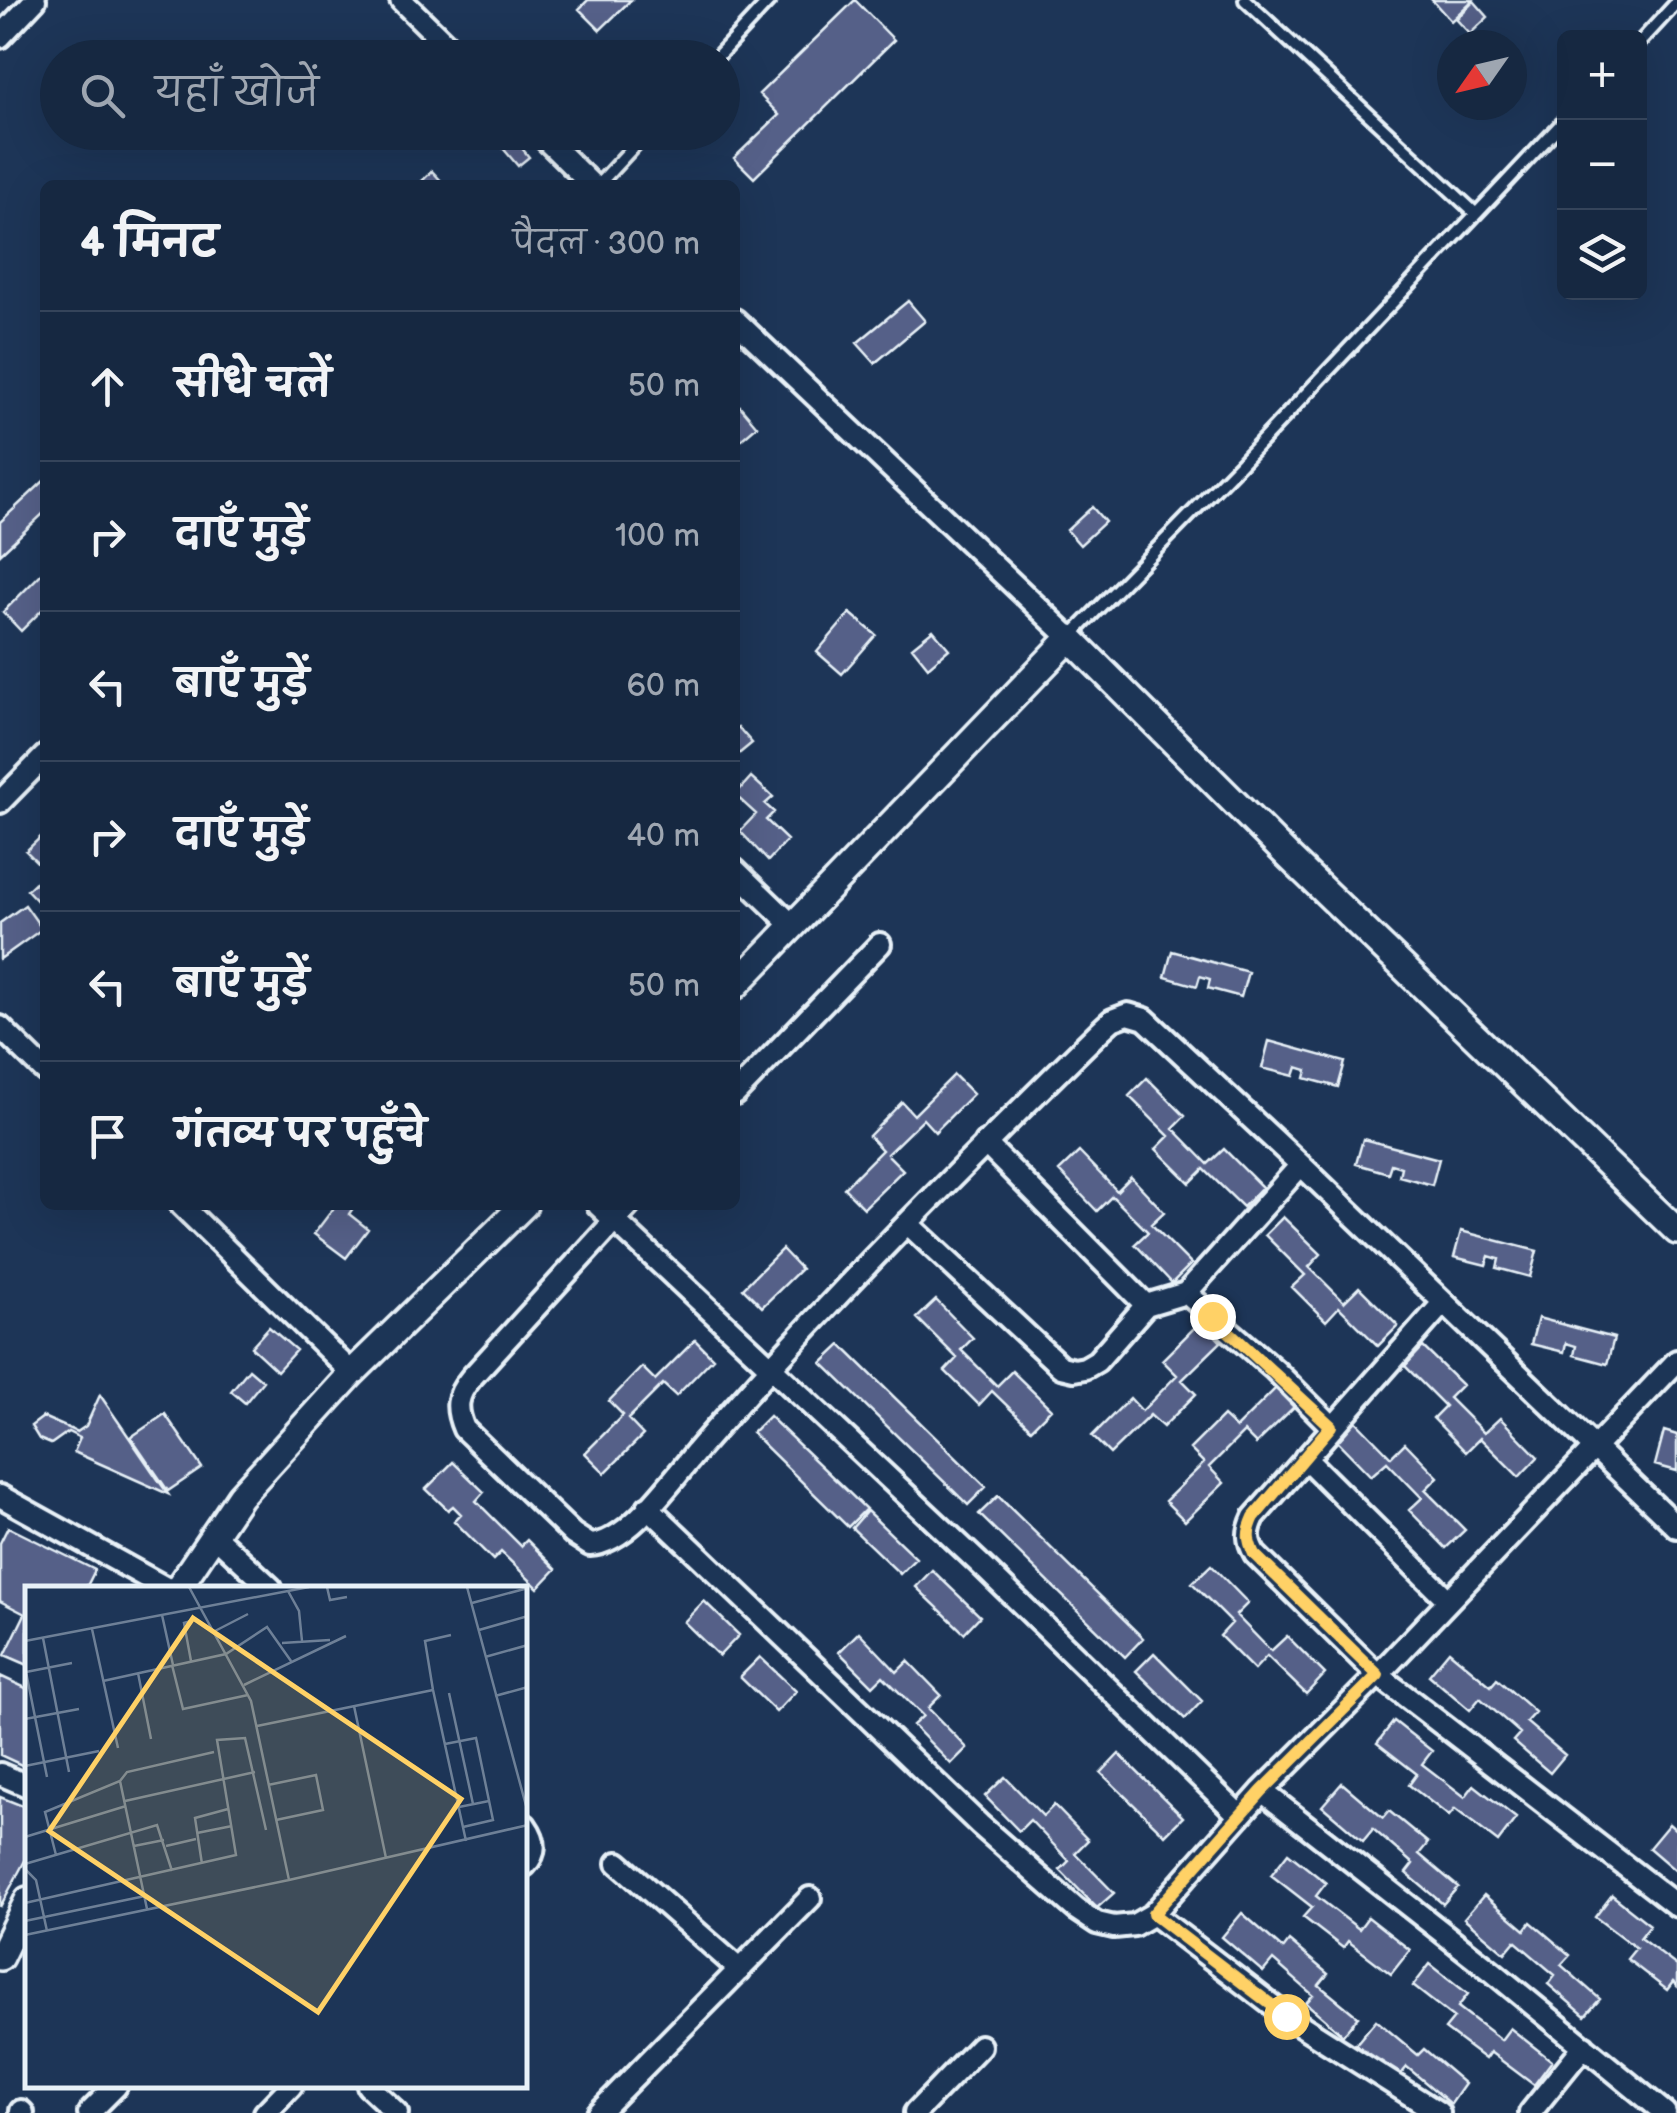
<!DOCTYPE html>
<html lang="hi">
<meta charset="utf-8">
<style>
body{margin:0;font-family:"Balsamiq Sans","Playpen Sans Deva",sans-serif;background:#1f3048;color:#f1f3f6}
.controls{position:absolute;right:30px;top:30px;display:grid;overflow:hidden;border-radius:15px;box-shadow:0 10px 40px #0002}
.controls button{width:90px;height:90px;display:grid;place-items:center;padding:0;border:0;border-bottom:2px solid #35445a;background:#162841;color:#f1f3f6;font:50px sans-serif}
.compass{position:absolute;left:1437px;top:30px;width:90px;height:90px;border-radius:50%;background:#162841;box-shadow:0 10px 40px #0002;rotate:236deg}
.stop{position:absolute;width:30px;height:30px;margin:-22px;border:8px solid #ffd166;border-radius:50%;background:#fff}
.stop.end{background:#ffd166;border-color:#fff;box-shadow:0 2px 10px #0008}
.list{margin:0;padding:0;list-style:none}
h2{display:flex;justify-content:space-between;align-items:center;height:130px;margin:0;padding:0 40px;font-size:42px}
h2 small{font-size:32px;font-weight:400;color:#9ea6b1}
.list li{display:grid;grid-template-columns:65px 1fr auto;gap:30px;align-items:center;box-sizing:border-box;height:150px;padding:0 40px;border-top:2px solid #35445a}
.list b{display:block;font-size:38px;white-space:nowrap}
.list em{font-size:32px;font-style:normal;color:#9ea6b1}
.icon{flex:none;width:55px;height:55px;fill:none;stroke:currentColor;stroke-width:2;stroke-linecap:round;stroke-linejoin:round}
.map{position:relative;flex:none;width:1677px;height:2113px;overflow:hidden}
.search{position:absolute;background:#162841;box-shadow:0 10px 40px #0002;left:40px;top:40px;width:700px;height:110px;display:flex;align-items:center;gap:25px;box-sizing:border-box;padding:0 35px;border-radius:55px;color:#9ea6b1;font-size:38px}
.panel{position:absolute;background:#162841;box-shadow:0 10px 40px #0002;left:40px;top:180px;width:700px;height:1030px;border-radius:15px}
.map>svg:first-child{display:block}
</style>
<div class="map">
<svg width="1677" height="2113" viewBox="0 0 1677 2113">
<rect width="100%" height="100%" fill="#1d3557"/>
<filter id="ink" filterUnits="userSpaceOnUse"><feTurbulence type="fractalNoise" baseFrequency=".01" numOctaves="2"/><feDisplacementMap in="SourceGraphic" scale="20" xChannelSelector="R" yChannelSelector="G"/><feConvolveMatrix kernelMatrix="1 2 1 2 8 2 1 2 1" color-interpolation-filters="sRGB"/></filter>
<g filter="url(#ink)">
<!-- building -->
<path fill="#546188" stroke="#e8f1f8" stroke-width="2.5" d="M588 0H631L600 30 579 9Z
M855 0 894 40 754 178 734 158 779 115 759 94Z
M1432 0H1473L1451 21Z
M1474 1 1488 17 1470 34 1456 19Z
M509 132 529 157 518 166 491 134Z
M432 171 445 185H418Z
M908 301 925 321 875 363 857 343Z
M740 406 757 426 735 445V410Z
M45 480V512L0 554V522Z
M1092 507 1105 522 1080 545 1067 530Z
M45 570V607L21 631 3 612Z
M850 613 876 635 842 674 817 652Z
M933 630 949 649 928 667 912 647Z
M738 727 752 743 735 757V729Z
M751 777 773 797 765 804 774 812 766 820 787 840 768 861 740 831 756 814 735 795Z
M45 833V870L26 851Z
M45 873V909L27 890Z
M25 905 42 929 0 959V923Z
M1172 951 1248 972 1241 997 1208 988 1210 979 1200 976 1197 986 1165 977Z
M1269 1041 1345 1062 1338 1087 1305 1078 1307 1070 1297 1067 1294 1076 1262 1068Z
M954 1075 973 1094 935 1132 923 1119 887 1154 903 1170 864 1208 844 1188 882 1150 869 1136 902 1102 914 1115Z
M1147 1078 1185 1116 1173 1128 1208 1164 1224 1149 1262 1187 1243 1207 1204 1169 1190 1183 1156 1149 1169 1136 1129 1096Z
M1363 1139 1439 1159 1432 1185 1399 1176 1401 1167 1391 1164 1388 1173 1356 1164Z
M1079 1152 1117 1191 1131 1177 1164 1212 1151 1224 1191 1264 1172 1283 1135 1244 1148 1232 1112 1196 1097 1211 1059 1171Z
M336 1205H355L349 1214 368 1229 346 1258 314 1234Z
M1283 1217 1321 1254 1309 1267 1344 1302 1359 1287 1398 1326 1378 1346 1339 1307 1326 1321 1292 1287 1305 1275 1265 1235Z
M1461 1231 1537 1251 1530 1277 1497 1268 1499 1259 1489 1256 1486 1265 1454 1257Z
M782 1249 801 1269 762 1307 743 1288Z
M936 1300 973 1338 961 1350 997 1386 1012 1371 1051 1409 1031 1429 992 1391 979 1405 945 1371 957 1358 917 1318Z
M1538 1318 1614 1338 1607 1364 1574 1355 1576 1346 1566 1343 1564 1352 1531 1344Z
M1201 1321 1221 1342 1182 1380 1196 1394 1163 1427 1150 1415 1110 1454 1092 1436 1130 1398 1142 1411 1177 1375 1162 1360Z
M269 1327 296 1350 277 1371 251 1347Z
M695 1340 713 1358 676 1396 663 1384 628 1419 643 1435 605 1473 585 1453 623 1415 609 1401 642 1367 655 1380Z
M841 1345 986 1487 968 1505 822 1363Z
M1423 1347 1462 1385 1449 1398 1484 1433 1500 1418 1538 1457 1519 1477 1480 1438 1466 1452 1433 1418 1445 1406 1405 1366Z
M249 1369 263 1381 245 1403 231 1391Z
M1276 1388 1294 1407 1256 1444 1244 1432 1209 1467 1224 1483 1185 1521 1165 1501 1204 1463 1190 1449 1223 1416 1236 1428Z
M100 1395 168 1494 74 1452 80 1438 68 1432 51 1444 39 1439 31 1426 43 1417 77 1432 86 1426Z
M165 1414 202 1468 168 1491 131 1437Z
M769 1416 866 1509 848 1527 752 1433Z
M1353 1418 1391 1457 1405 1443 1438 1477 1425 1490 1465 1530 1446 1548 1409 1510 1422 1498 1387 1462 1371 1476 1333 1437Z
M1664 1431 1677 1435V1471L1655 1465Z
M453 1462 484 1492 476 1501 521 1546 527 1540 556 1569 538 1588 501 1552 493 1560 454 1521 461 1514 453 1506 448 1510 426 1489Z
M998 1496 1143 1638 1125 1657 979 1514Z
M867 1511 916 1558 900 1574 852 1528Z
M8 1527 95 1570 86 1588H28V1665L5 1655 25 1614 0 1601V1543Z
M1211 1565 1248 1603 1236 1615 1271 1651 1287 1636 1325 1674 1306 1694 1267 1656 1254 1670 1220 1636 1232 1623 1192 1583Z
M932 1570 980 1616 964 1633 916 1587Z
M704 1601 739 1635 719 1656 684 1622Z
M859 1632 897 1672 908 1661 941 1695 928 1708 967 1748 951 1764 913 1725 923 1716 883 1676 873 1686 839 1652Z
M1449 1651 1491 1686 1497 1679 1535 1712 1526 1722 1565 1755 1550 1773 1513 1741 1520 1733 1480 1698 1470 1710 1429 1675Z
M1154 1653 1202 1701 1185 1719 1136 1671Z
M760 1657 796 1691 776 1712 740 1677Z
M0 1676 28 1689V1768L0 1755Z
M1394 1721 1432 1751 1422 1764 1465 1797 1474 1785 1516 1818 1498 1842 1455 1809 1449 1816 1409 1785 1417 1774 1377 1743Z
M1119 1754 1183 1817 1165 1835 1101 1773Z
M1005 1777 1043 1816 1054 1805 1088 1840 1075 1853 1114 1893 1097 1908 1060 1870 1069 1861 1030 1820 1019 1831 985 1796Z
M1342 1783 1383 1818 1389 1811 1428 1843 1419 1854 1458 1887 1443 1904 1406 1873 1413 1864 1373 1829 1363 1841 1322 1806Z
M0 1797 28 1808V1855L0 1907Z
M1669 1824 1677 1831V1872L1649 1848Z
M1288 1853 1326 1883 1316 1896 1359 1929 1368 1917 1410 1950 1391 1974 1348 1941 1343 1948 1303 1917 1312 1907 1271 1875Z
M1484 1895 1525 1930 1531 1922 1570 1955 1561 1965 1600 1999 1585 2016 1548 1984 1555 1975 1515 1941 1505 1953 1464 1918Z
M1612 1895 1650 1925 1640 1938 1677 1966V1986L1673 1982 1667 1990 1627 1959 1636 1948 1595 1917Z
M1242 1913 1283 1949 1289 1941 1328 1974 1319 1985 1358 2017 1343 2035 1306 2003 1313 1995 1273 1960 1263 1972 1222 1937Z
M1430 1964 1468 1994 1458 2007 1501 2040 1510 2028 1552 2061 1534 2085 1490 2052 1485 2059 1445 2029 1454 2018 1413 1986Z
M1376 2020 1418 2055 1424 2049 1465 2084 1451 2104 1407 2067 1397 2079 1356 2044Z"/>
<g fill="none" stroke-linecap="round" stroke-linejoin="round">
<defs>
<path id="service" d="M1245 0 1476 214
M1640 42 1677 2
M716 58 770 0
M598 185 647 132
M1070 637 1239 465 1564 121"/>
<path id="minor" d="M401 0 460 58
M0 37 35 0
M538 132 592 185
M735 320 1070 638
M0 802 45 756
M735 870 793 926
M0 1027 45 1071
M735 1094 880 944
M985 1143 1146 1305
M181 1205 352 1373
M598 1205 978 1562 1240 1816
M629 1205 471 1378C456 1396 455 1408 464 1429L573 1534 590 1545C630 1543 674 1477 700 1447 827 1301 963 1165 1101 1030L1112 1020 1128 1014 1145 1019 1301 1165 1677 1527
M907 1223 1061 1367 1074 1370 1085 1368 1097 1361 1146 1305 1186 1293 1301 1165
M1186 1293 1275 1370 1331 1426
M1443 1303 1254 1517C1247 1532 1247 1540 1255 1554L1378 1675 1677 1906
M1305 1458 1448 1600
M0 1496 166 1588
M648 1507 980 1825 1076 1909 1097 1923 1114 1927 1134 1925 1153 1914 1262 1791 1378 1675 1677 1361
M214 1535 271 1588
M0 1774 28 1786
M1262 1791 1493 1972 1665 2113
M525 1825C535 1839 538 1852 525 1865
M618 1863 740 1970
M1153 1914 1286 2016 1439 2113
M368 2086 397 2113
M21 2111 23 2113
M89 2113 116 2086
M265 2113 291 2086
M598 2113 810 1898
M915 2113 980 2046
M1530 2113 1584 2046"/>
<path id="tertiary" d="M735 986 1070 638 1290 858 1677 1231
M178 1588 240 1496 352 1373 524 1205
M0 1957 28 1900"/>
</defs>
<!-- service casing -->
<use href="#service" stroke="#e8f1f8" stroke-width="18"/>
<!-- minor casing -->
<use href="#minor" stroke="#e8f1f8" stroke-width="28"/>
<!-- tertiary casing -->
<use href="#tertiary" stroke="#e8f1f8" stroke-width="32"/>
<!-- service -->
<use href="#service" stroke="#1d3557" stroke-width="10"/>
<!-- minor -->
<use href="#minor" stroke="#1d3557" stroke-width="20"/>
<!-- tertiary -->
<use href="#tertiary" stroke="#1d3557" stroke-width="25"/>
</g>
</g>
<g fill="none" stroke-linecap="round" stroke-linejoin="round" filter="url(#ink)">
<!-- route -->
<path stroke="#ffd166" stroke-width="12" d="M1212 1316 1331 1426 1254 1517C1247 1532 1247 1539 1254 1554L1378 1675 1262 1791 1153 1914 1286 2016"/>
</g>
<!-- overview -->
<g transform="translate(25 1586)">
<rect width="502" height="502" fill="#1d3557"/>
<path fill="none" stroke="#6e8097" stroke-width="2.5" d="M302 1 305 14 322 11M442 1 503 227M263 5 274 25 277 55M447 17 503 2M137 29 148 79M67 43 93 162M454 44 503 30M188 46 223 28M18 52 44 186M0 55 284 1M257 57 305 54M460 71 503 59M166 75 159 37 166 35M147 79 158 123 223 109M1 86 22 191M1 86 47 77M113 87 126 153M78 95 201 68 242 41 266 75M219 99 321 50M408 104 400 55 426 49M424 107 448 218M470 110 503 101M329 120 361 272M0 133 54 123M232 140 408 104 441 255M420 158 451 152 468 234 438 241M0 180 74 165M95 195 122 323M243 199 291 189 298 224 251 234M100 215 230 186M434 221 464 215M172 247 207 240M0 251 101 220M109 260 139 254M141 260 171 253M31 269 20 226 95 195 102 186 189 166M0 278 132 239 147 285M177 278 170 232 203 223M0 283 11 294 22 345M264 294 503 239M0 317 211 269 192 154 220 152 241 244M0 335 120 310M0 349 264 294 226 115 164 1"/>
<path fill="#ffd166" fill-opacity="0.15" stroke="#ffd166" stroke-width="5" d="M168 32 436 213 293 426 24 245Z"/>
<rect width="502" height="502" fill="none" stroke="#e8f1f8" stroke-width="5"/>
</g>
</svg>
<div class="controls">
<button>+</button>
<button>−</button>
<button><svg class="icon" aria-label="layers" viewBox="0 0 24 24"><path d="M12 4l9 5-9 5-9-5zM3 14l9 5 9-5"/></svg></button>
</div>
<svg class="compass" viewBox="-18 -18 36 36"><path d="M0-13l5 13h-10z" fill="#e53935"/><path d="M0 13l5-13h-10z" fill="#9ea6b1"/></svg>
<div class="stop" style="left:1286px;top:2016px"></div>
<div class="stop end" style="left:1212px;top:1316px"></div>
<div class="search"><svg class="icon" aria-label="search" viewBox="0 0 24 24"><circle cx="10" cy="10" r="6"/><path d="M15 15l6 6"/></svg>यहाँ खोजें</div>
<section class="panel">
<h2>4 मिनट<small>पैदल · 300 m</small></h2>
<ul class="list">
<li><svg class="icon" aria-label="ahead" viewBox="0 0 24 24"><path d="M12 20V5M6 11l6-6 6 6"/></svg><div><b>सीधे चलें</b></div><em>50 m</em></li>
<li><svg class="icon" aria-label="right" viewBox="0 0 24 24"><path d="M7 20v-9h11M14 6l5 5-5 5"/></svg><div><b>दाएँ मुड़ें</b></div><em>100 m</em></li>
<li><svg class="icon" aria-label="left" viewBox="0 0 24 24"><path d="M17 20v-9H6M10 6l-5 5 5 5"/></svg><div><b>बाएँ मुड़ें</b></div><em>60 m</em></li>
<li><svg class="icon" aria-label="right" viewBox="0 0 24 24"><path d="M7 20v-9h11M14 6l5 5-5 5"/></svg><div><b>दाएँ मुड़ें</b></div><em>40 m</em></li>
<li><svg class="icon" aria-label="left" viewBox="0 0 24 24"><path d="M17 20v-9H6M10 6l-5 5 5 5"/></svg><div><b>बाएँ मुड़ें</b></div><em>50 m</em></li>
<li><svg class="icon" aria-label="arrive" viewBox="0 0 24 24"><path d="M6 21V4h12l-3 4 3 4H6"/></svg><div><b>गंतव्य पर पहुँचे</b></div></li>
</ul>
</section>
</div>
